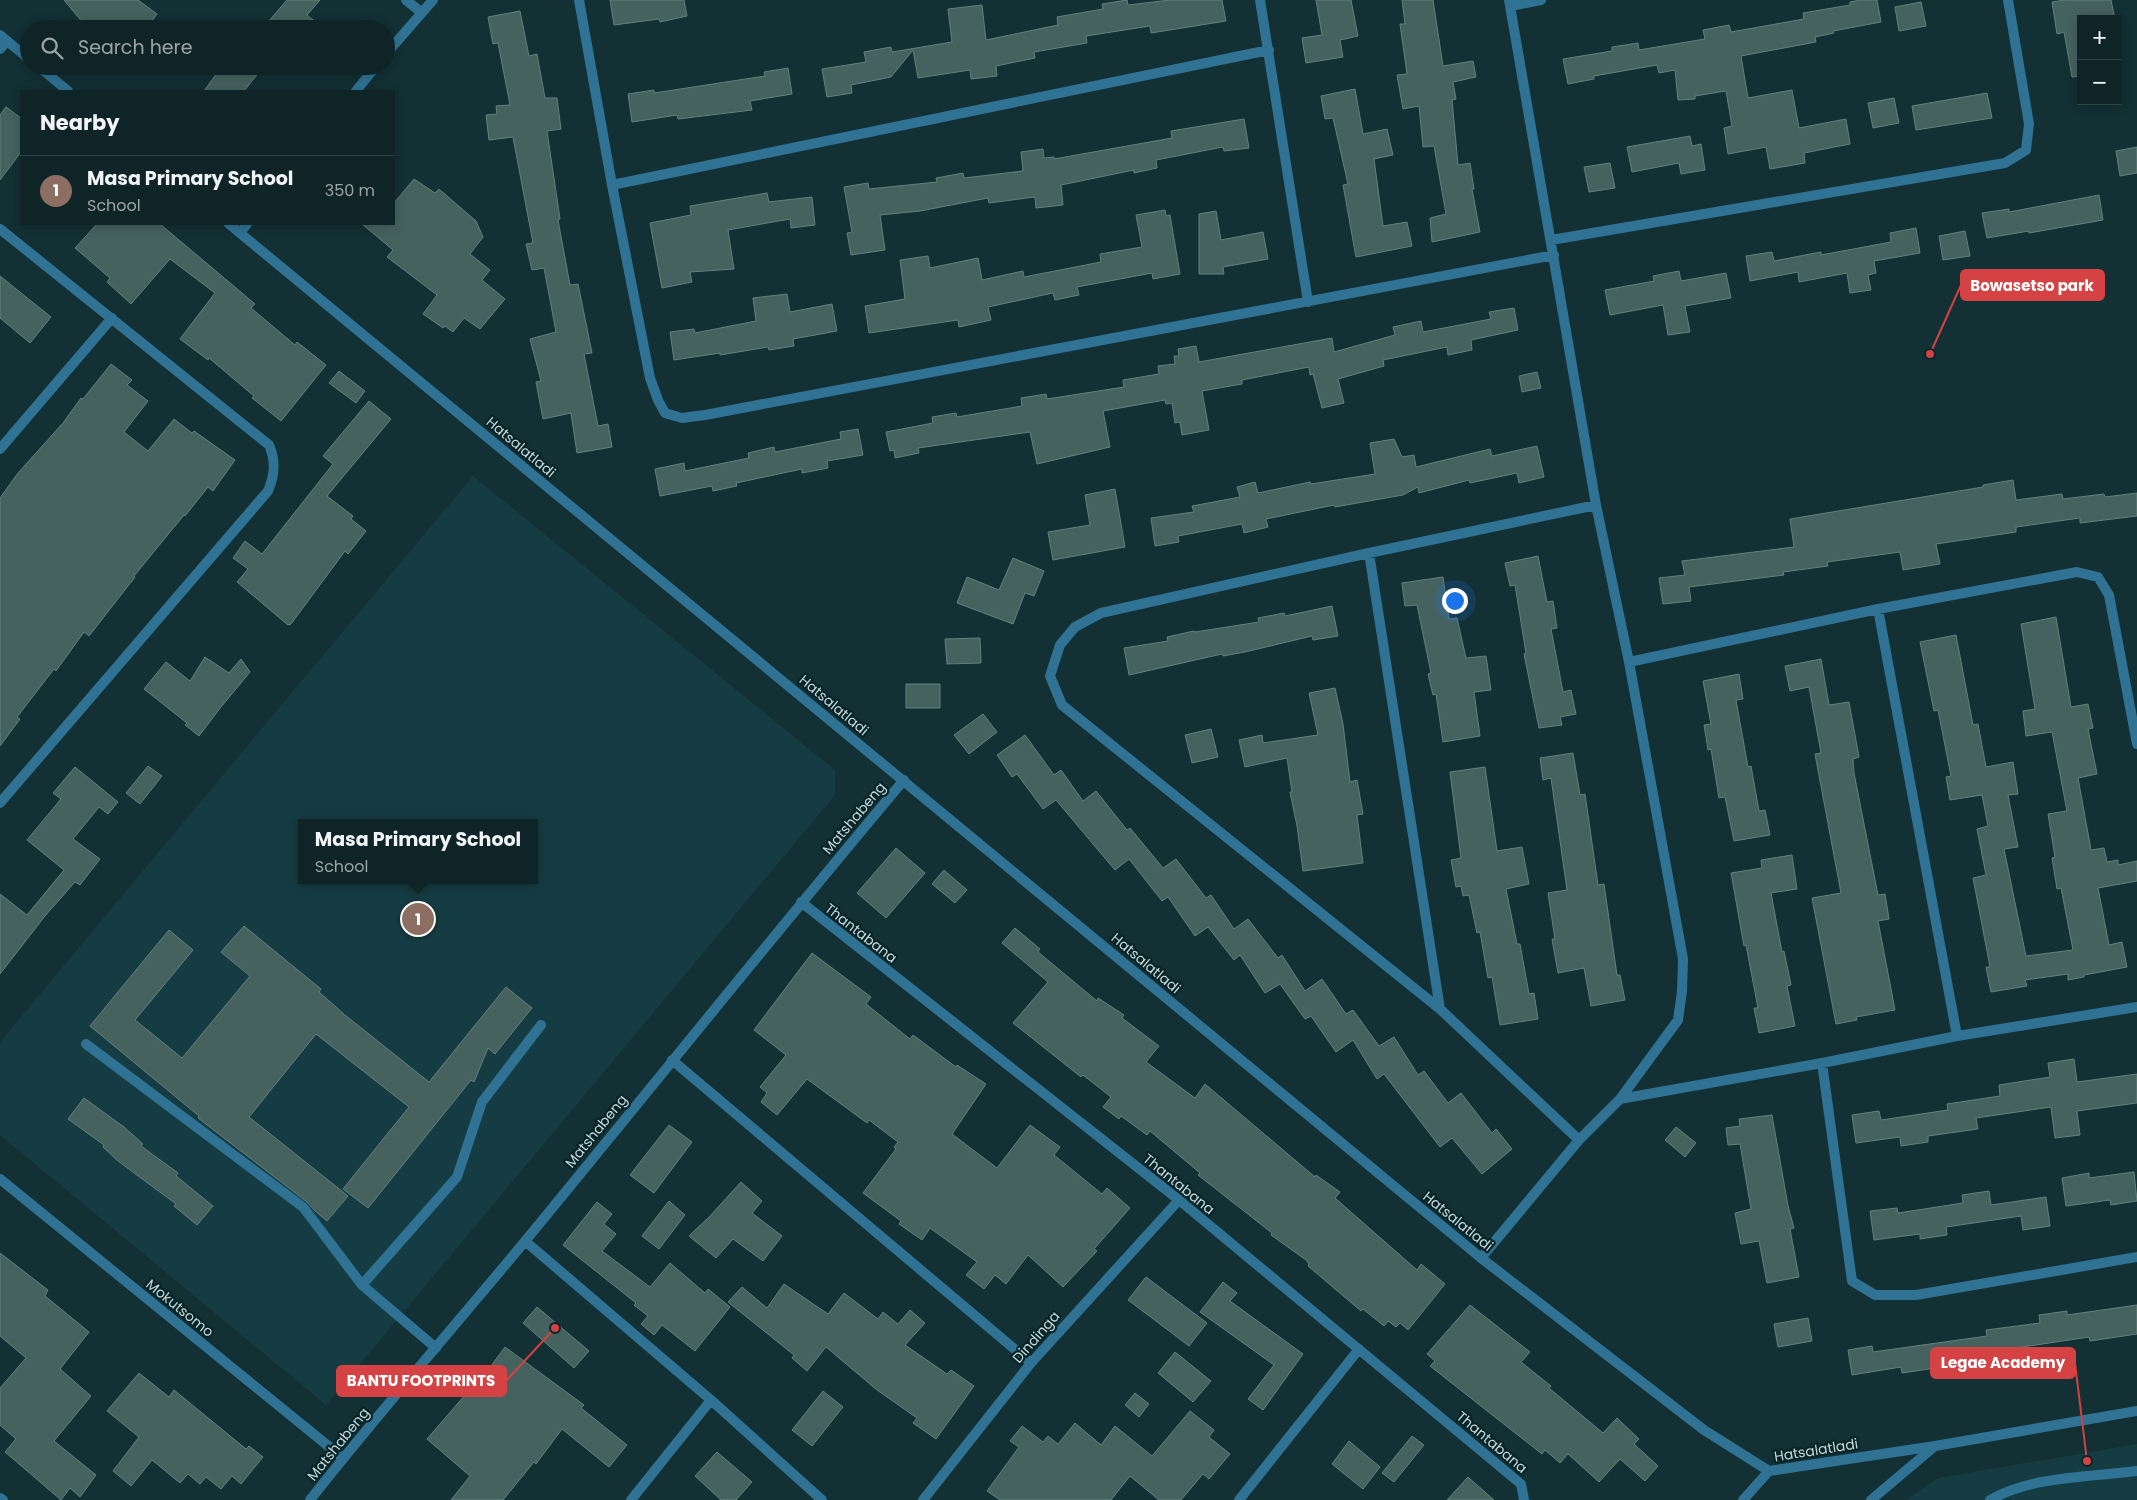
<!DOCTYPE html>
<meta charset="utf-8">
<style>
body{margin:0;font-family:Poppins,sans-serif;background:#1c3033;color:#f1f3f6}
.controls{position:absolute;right:15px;top:15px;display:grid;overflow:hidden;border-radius:0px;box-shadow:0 2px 12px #0003}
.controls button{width:45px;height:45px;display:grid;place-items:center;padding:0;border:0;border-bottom:1px solid #2e4144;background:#0e2427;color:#f1f3f6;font:25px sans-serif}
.you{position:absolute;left:1454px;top:600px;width:18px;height:18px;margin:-12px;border:4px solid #fff;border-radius:50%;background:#1a73e8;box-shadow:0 0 0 8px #1a73e833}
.badge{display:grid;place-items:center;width:32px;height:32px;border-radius:50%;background:#0b8043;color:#fff;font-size:16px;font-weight:700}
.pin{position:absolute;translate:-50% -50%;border:2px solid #fff;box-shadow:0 1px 5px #0006}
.popup{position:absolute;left:298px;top:819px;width:240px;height:65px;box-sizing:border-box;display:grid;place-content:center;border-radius:0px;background:#0e2427;filter:drop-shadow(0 1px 4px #0005);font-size:16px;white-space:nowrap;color:#9ba4a7}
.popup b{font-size:19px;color:#f1f3f6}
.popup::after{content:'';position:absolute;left:50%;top:100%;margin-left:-10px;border:10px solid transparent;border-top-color:#0e2427}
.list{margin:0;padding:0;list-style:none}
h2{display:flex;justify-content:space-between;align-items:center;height:65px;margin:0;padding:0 20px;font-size:21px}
h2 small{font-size:16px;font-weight:400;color:#9ba4a7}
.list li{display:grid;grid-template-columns:32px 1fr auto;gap:15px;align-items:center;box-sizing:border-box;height:70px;padding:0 20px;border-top:1px solid #2e4144}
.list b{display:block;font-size:19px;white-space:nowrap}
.list p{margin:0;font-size:16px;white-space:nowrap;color:#9ba4a7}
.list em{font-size:16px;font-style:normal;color:#9ba4a7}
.icon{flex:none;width:28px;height:28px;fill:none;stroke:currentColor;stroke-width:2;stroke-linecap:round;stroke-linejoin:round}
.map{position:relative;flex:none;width:2137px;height:1500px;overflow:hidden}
.search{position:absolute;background:#0e2427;box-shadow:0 2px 12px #0003;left:20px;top:20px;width:375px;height:55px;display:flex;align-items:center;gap:12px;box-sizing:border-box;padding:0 18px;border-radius:28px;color:#9ba4a7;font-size:19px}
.panel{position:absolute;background:#0e2427;box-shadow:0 2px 12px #0003;left:20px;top:90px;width:375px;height:135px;border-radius:0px}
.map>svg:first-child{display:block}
</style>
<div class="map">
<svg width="2137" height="1500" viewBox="0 0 2137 1500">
<rect width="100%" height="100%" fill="#133034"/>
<!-- built -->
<path fill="#153c42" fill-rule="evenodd" d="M473 476 835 770V795L326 1405 0 1135V1042ZM302 823H534V880H302Z
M2137 1444V1500H1906L1938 1478Z"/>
<!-- building -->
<path fill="#46625e" stroke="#63817c" d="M64 0H138L157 14 146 29H88Z
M287 0H320L307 15 324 29H262Z
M610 0H684L687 16 660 22 659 19 614 25Z
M1127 0 1128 5 1170 0H1222L1226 21 1151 33 1150 26 1086 36 1087 43 1034 52 1035 58 996 66 997 76 971 79 970 70 918 78 913 50 891 77 851 85 852 93 827 97 822 69 866 62 864 52 891 47 892 52 952 42 948 9 982 5 986 40 1058 25 1057 17 1103 9 1102 4Z
M1316 0H1351L1358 36 1340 40 1343 57 1306 63 1302 38 1322 35Z
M1402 0H1433L1443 66 1473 61 1476 77 1453 82 1456 99 1452 100 1458 165 1470 163 1474 189H1472L1480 232 1432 242 1430 218 1446 214 1434 146 1423 147 1419 106 1403 109 1397 75 1407 74 1400 24H1405Z
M1860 0H1877L1881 22 1833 31 1834 33 1815 37 1816 42 1741 56 1748 98 1792 90 1799 128 1846 119 1850 144 1804 153 1805 163 1770 169 1766 147 1728 154 1724 128 1732 126 1726 91 1695 96V99L1678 100 1675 70 1659 73 1657 65 1594 76V79L1568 84 1563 59 1612 51V47L1638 43 1639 50 1705 39 1703 30 1729 25 1731 32 1804 19 1803 13 1850 5V2Z
M2065 0H2111L2115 19H2081V76L2072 77 2064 32 2057 34 2052 2Z
M1921 2 1926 26 1899 31 1895 7Z
M520 11 529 56 537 54 545 98H557L561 129 547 131 560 219 558 220 570 285 578 284 592 353 584 354 598 426 608 424 612 447 577 453 571 413 543 419 536 382 541 381 530 339 556 332 544 268 532 270 526 244 533 243 513 137 489 140 486 115 497 114 496 106 510 105 498 43 493 44 488 17Z
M222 66H264L244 91H204Z
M788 68 792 94 750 101 752 110 678 119 677 115 632 122 628 94 654 90V93L765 76 764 72Z
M1355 89 1363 134 1387 129 1393 155 1374 159 1383 226 1407 222 1412 246 1356 257 1343 185 1348 184 1333 118 1325 119 1321 96Z
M1987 93 1992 118 1916 130 1912 106Z
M1894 98 1899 123 1873 128 1868 103Z
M6 107 21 118V152L0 180V115Z
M1244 119 1249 148 1224 151 1223 147 1156 160 1157 168 1134 173V170L1061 185 1063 205 1036 208 1035 197 989 203 988 198 920 211 880 215 885 250 851 255 847 233 852 232 844 187 868 183 869 189 937 182 936 178 963 173 964 178 1023 171 1021 152 1043 149 1044 158 1054 157V159L1172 138 1171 131Z
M1690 136 1692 146 1701 144 1705 170 1681 174 1679 163 1632 172 1627 147Z
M2137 147V173L2120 176 2116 151Z
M1610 163 1615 188 1589 192 1584 167Z
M414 179 435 193 439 189 476 221 483 237 470 254 490 270 482 280 505 299 480 329 464 318 453 332 445 326 443 328 423 314 437 295 387 257 393 250 362 224H394V203Z
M767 193 769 202 812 197 815 225 791 228 790 219 728 230 734 269 690 272 692 282 662 288 650 223 691 215 690 206Z
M2099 195 2103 220 2029 233V231L1987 238 1982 213 2009 209V212Z
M1165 210 1166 216 1170 215 1180 274 1153 279 1152 273 1077 287 1079 295 1055 300 1053 293 988 307 991 320 959 327 958 320 869 333 865 306 905 299 900 260 928 256 930 268 978 258 982 280 1023 271 1024 277 1101 262 1100 254 1142 247 1136 215Z
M1216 211 1221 240 1263 232 1268 259 1223 267 1224 274H1199V214Z
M97 224H160L255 304 251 308 295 345 297 342 326 365 281 421 252 398 254 396 209 358 208 360 180 339 215 293 170 259 131 304 107 282 110 278 75 248Z
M1916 228 1920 253 1874 261 1876 273 1868 275 1871 290 1850 293 1847 273 1799 282 1798 272 1750 281 1746 256 1772 252 1774 261 1821 252V255L1891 242 1890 233Z
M1965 231 1970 256 1943 260 1939 236Z
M1679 271 1681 281 1726 273 1731 298 1685 306 1690 332 1668 335 1663 305 1610 315 1605 290 1654 281 1653 276Z
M0 276 51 317 30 343 0 318Z
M787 294 790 312 832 304 837 331 793 339 794 346 769 350 768 347 720 355V353L674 360 670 332 694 329 695 333 756 321 753 298Z
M1514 308 1518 330 1471 340 1472 350 1448 355 1447 347 1383 360 1384 366 1338 379 1344 403 1322 408 1313 374 1310 375 1309 367 1242 380V384L1202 391 1209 430 1182 435 1180 422 1175 423 1172 403 1166 404 1165 400 1103 411 1110 447 1037 464 1030 432 918 448 919 453 895 458 894 450 890 451 886 432 933 423 932 417 956 413 957 417 1022 406 1021 398 1046 394 1047 399 1124 387 1123 380 1159 374 1158 366 1175 364 1174 356H1179L1178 349 1196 346 1199 362 1332 338 1334 352 1395 335 1393 327 1421 321 1423 332 1491 319 1489 312Z
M111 364 132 380 127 385 148 401 124 432 148 451 174 419 192 433 194 431 235 460 213 491 208 487 185 516 184 515 134 576 135 577 89 636 84 632 56 671 54 669 17 717 20 719 0 746V498L18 473 63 423 81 398 83 399Z
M339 371 365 391 356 403 329 383Z
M1537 372 1541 388 1522 392 1519 376Z
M369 401 391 419 327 496 353 516 351 519 366 531 348 554 345 551 291 624 288 625 237 582 248 569 233 558 245 541 262 554 333 464 323 456Z
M858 429 863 455 827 461 828 468 802 473V469L736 483 737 486 713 491 712 486 660 496 655 469 684 463 685 471 749 458 748 453 774 447 775 452 841 439 840 432Z
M1394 439 1402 457 1414 455 1416 467 1490 449 1492 456 1537 446 1544 477 1519 483 1517 473 1470 483 1469 480 1419 493 1418 487 1403 495 1335 507 1334 505 1266 519 1268 527 1244 533 1242 524 1178 536 1179 542 1155 546 1151 518 1194 512 1192 506 1240 497 1237 487 1255 482 1258 493 1310 482 1311 484 1375 474 1370 443Z
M2013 480 2016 500 2062 494 2063 499 2104 494 2105 497 2137 493V516L2080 523V518L2016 527V532L1936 544 1940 564 1903 570 1900 552 1827 562 1828 566 1783 572 1784 575 1689 587 1691 601 1663 604 1659 578 1685 575 1682 561 1794 547 1790 519 1983 487V485Z
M1115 489 1125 547 1053 560 1048 532 1090 525 1085 495Z
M1538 556 1547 602 1553 601 1557 628 1551 629 1563 692 1571 690 1576 714 1560 717 1562 725 1539 728 1524 654 1526 653 1515 585 1510 586 1505 563Z
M1013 558 1044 571 1034 596 1025 593 1013 624 957 603 967 577 999 590Z
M1443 577 1449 619 1457 618 1466 658 1486 656 1491 690 1474 692 1480 736 1443 742 1436 694 1433 695 1428 674 1431 673 1417 605 1405 606 1402 583Z
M1332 606 1338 636 1313 640 1312 636 1245 652 1223 656 1222 654 1129 675 1124 648 1168 641 1167 637 1194 631 1195 632 1259 622 1258 618 1284 613 1285 616Z
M2056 617 2071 707 2088 704 2093 728 2088 729 2097 774 2078 778 2091 850 2104 848 2107 862 2118 860V865L2137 861V881L2098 888 2109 945 2122 942 2127 967 2084 975V977L2068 980V974L2025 980 2027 986 1991 992 1986 967H1990L1973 878 1986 875 1977 829 1988 826 1982 795 1950 800 1946 777 1951 776 1938 710 1934 711 1920 642 1956 635 1973 725 1978 724 1986 767 2013 762 2018 794 2008 795 2018 847 2004 849 2026 956 2073 950 2061 888 2057 889 2052 858 2055 857 2048 814 2067 811 2052 732 2026 736 2023 711 2035 709 2021 624Z
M980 638 981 663 947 664 945 639Z
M205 657 229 673 241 659 250 672 221 707 199 736 185 725 187 723 144 689 166 662 190 681Z
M1821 659 1829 705 1849 702 1859 757 1853 759 1854 773 1878 895 1885 894 1889 919 1878 921 1895 1010 1856 1017 1857 1020 1836 1024 1812 898 1841 893 1815 754 1821 753 1809 687 1790 691 1785 666Z
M1739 674 1743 699 1736 700 1748 767 1751 766 1759 811 1765 810 1770 835 1734 841 1725 797 1719 798 1711 749 1708 750 1704 725 1711 724 1703 681Z
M906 684H940V708H906Z
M1335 688 1343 724 1350 782 1357 780 1363 814 1357 815 1363 863 1303 871 1297 826 1290 792H1292L1287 758 1245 767 1239 740 1262 735 1263 743 1318 735 1309 693Z
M983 714 997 732 969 754 954 735Z
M1211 729 1218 757 1192 763 1185 735Z
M1025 735 1054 775 1061 770 1083 801 1096 791 1127 830 1130 828 1163 868 1176 859 1206 898 1211 895 1234 929 1248 919 1278 958 1282 955 1305 991 1322 979 1346 1014 1353 1010 1379 1046 1394 1037 1418 1075 1424 1071 1448 1103 1461 1093 1492 1133 1496 1129 1512 1149 1482 1174 1452 1138 1440 1147 1384 1074 1377 1079 1353 1040 1336 1052 1311 1016 1305 1019 1280 984 1265 993 1240 955 1234 960 1208 927 1195 936 1168 897 1162 901 1129 859 1115 870 1056 800 1043 809 1017 774 1012 777 997 755Z
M1573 753 1580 795 1585 794 1598 885 1604 884 1617 975H1620L1625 1000 1591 1006 1584 968 1558 973 1552 939H1555L1548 893 1567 890 1551 778 1543 780 1540 758Z
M148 766 162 776 140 804 126 793Z
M75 767 118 802 108 814 99 807 73 839 100 859 80 885 75 882 45 916 0 974V894L27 915 64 870 27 840 61 799 53 793Z
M1485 767 1497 851 1522 847 1529 884 1506 889 1517 944H1520L1529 994 1534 993 1538 1019 1500 1025 1492 977 1488 978 1480 932 1477 933 1469 895 1463 896 1461 886 1456 887 1451 860 1461 858 1450 772Z
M896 848 925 873 886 918 857 893Z
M1792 855 1797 889 1771 893 1782 952 1784 951 1791 985 1787 986 1795 1026 1759 1033 1754 1008H1758L1746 945 1744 946 1731 873 1762 868 1761 860Z
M944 870 967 890 955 903 932 884Z
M244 926 321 989 319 992 345 1015 429 1082 506 987 532 1008 495 1054 488 1048 474 1082 471 1080 368 1208 343 1189 409 1107 316 1034 249 1117 348 1196 327 1221 315 1211 307 1202 198 1118 199 1116 90 1026 169 930 193 950 135 1020 182 1058 250 976 221 952Z
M1015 928 1040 949 1038 952 1097 1001 1098 998 1124 1015 1122 1018 1159 1046 1146 1062 1195 1098 1205 1084 1315 1177 1316 1175 1340 1192 1335 1198 1417 1270 1421 1264 1445 1284 1408 1330 1400 1323 1396 1327 1388 1321 1384 1326 1363 1309 1361 1311 1308 1266 1309 1264 1306 1260 1271 1235 1272 1233 1198 1175 1200 1173 1150 1131 1147 1135 1121 1116 1119 1119 1103 1107 1111 1097 1083 1075 1081 1077 1013 1023 1048 982 1002 943Z
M812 953 871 997 866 1004 910 1039 913 1035 956 1067 957 1065 986 1084 952 1134 997 1168 1030 1125 1060 1147 1054 1155 1102 1194 1107 1188 1130 1208 1094 1249 1097 1251 1063 1287 1028 1255 1006 1284 995 1275 984 1289 966 1275 977 1262 930 1228 922 1240 899 1224 901 1221 863 1193 896 1149 894 1147 898 1142 869 1120 867 1123 807 1079 777 1115 761 1102 767 1093 760 1087 786 1055 754 1030Z
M2074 1059 2077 1082 2137 1074V1103L2077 1111 2080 1135 2055 1138 2051 1107 1976 1118 1978 1129 1928 1136V1142L1901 1146 1900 1137 1856 1143 1852 1115 1879 1111 1881 1120 1948 1110 1947 1104 2000 1096 1999 1085 2050 1077 2048 1063Z
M84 1098 124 1127 143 1144 141 1146 178 1173 176 1176 213 1206 197 1225 174 1206 176 1204 118 1161 103 1147 104 1145 68 1119Z
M1772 1115 1788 1206 1794 1228 1790 1229 1799 1277 1767 1283 1759 1241 1741 1244 1735 1213 1751 1209 1740 1144 1728 1145 1726 1128 1740 1126 1739 1119Z
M669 1125 692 1142 654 1193 630 1175Z
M1676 1127 1696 1143 1685 1157 1665 1140Z
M2134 1172 2137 1201 2111 1205 2110 1200 2066 1206 2062 1178 2089 1173V1178Z
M741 1182 762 1201 752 1213 782 1236 763 1261 733 1239 716 1258 689 1236 710 1216Z
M1989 1191 1991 1205 2046 1197 2050 1226 2023 1230 2021 1216 1946 1227 1947 1235 1920 1239V1234L1874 1240 1870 1211 1897 1208 1898 1213 1963 1203 1962 1195Z
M669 1201 685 1215 659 1249 642 1236Z
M597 1202 612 1214 604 1224 616 1234 602 1251 650 1287 670 1263 705 1293 708 1289 730 1307 695 1351 662 1325 654 1335 641 1324 648 1316 634 1305 636 1303 563 1245Z
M0 1253 48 1290 45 1296 89 1332 60 1369 91 1396 54 1441 96 1475 80 1497 70 1488 61 1500 5 1452 16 1439 0 1425V1388L26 1358 0 1336Z
M1146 1277 1207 1323 1189 1346 1128 1300Z
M1223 1282 1237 1293 1230 1301 1303 1354 1263 1410 1248 1399 1274 1365 1200 1312Z
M784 1284 828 1314 844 1293 878 1319 883 1312 898 1324 910 1310 925 1323 905 1345 947 1374 951 1370 974 1386 936 1439 913 1423 917 1418 877 1390 826 1347 807 1371 792 1358 794 1355 728 1302 742 1287 767 1308Z
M1470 1305 1530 1352 1521 1362 1551 1386 1549 1388 1603 1433 1617 1418 1639 1439 1634 1444 1658 1466 1645 1481 1620 1459 1599 1482 1568 1454 1560 1463 1545 1450 1542 1454 1430 1366 1435 1361 1427 1354Z
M2137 1305V1334L2090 1341 2089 1337 2016 1348 2018 1355 1969 1362 1970 1368 1943 1372 1942 1367 1902 1373 1901 1367 1852 1375 1848 1350 1872 1346 1873 1352 1987 1336 1986 1330 2040 1323 2039 1315 2067 1311V1315Z
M537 1307 589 1351 574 1368 523 1323Z
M1808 1318 1812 1341 1778 1347 1774 1324Z
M505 1347 584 1405 581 1408 627 1445 609 1467 562 1429 536 1464 534 1462 503 1500H451L470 1476 427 1439 478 1380 480 1381Z
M1175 1352 1211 1381 1193 1402 1158 1373Z
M139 1373 169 1397 174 1390 246 1449 249 1446 263 1457 241 1484 232 1476 221 1489 206 1477 200 1484 188 1474 180 1483 152 1460 131 1486 113 1471 139 1437 107 1411Z
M823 1391 843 1407 812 1446 792 1430Z
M1135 1393 1149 1404 1139 1417 1125 1405Z
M1190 1411 1214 1430 1209 1437 1230 1454 1209 1479 1203 1474 1181 1500H1159L1130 1476 1111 1500H1000L987 1491 1019 1447 1010 1441 1022 1426 1043 1442 1048 1436 1058 1444 1075 1423 1101 1445 1115 1426 1152 1456Z
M1412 1436 1424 1445 1394 1482 1382 1473Z
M1349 1441 1380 1467 1363 1489 1332 1464Z
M717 1452 752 1482 736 1500H721L695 1476Z
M1468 1477 1494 1500H1447Z"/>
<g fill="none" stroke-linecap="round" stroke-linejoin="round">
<!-- service -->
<path stroke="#2f7293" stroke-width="10" d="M86 1044 303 1207 362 1285 436 1348
M362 1285 457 1177 482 1102 541 1025
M1871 1500 1935 1446
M1990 1500C2032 1476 2089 1477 2137 1471"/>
<!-- minor -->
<path stroke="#2f7293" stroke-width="10" d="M406 0 421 12
M579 0 612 185 650 378 658 400 665 413 682 418 705 415 1554 255
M1260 0 1308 302
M1511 6 1541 0
M0 49 7 41
M386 54 433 0
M356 91 376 66
M612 185 1269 50
M0 229 269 445C276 461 275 475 268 491L0 803
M240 233 247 224
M1551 240 2005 163 2026 150 2029 124 2008 0
M0 449 112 318
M1369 553 1440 1009
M1878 609 1957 1036
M1629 662 1878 609 2077 572 2098 577 2109 595 2137 744
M801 902 1179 1200 1521 1484 1524 1500
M672 1060 1031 1363
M1822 1063 1852 1281 1875 1295H1916L2137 1257
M1620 1099 1822 1063 1957 1036 2137 1007
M1579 1140 1440 1009 1062 705 1050 676 1060 645 1075 627 1101 613 1369 553 1596 505
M0 1179 343 1458
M525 1241 711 1400 822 1500
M1481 1258 1579 1140 1620 1099 1678 1020 1682 991 1683 959 1629 662 1596 505 1509 0
M0 1498 3 1500
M310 1500C380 1411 454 1327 526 1240 652 1087 776 932 904 780
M631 1500 711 1400
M923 1500 1031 1363 1179 1200
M1239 1500 1359 1349"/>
<!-- tertiary -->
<path stroke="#2f7293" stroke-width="10" d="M0 35 29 59
M38 66 68 91
M229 224 1481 1258 1704 1430 1769 1471 1935 1446 2137 1411
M1743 1500 1769 1471"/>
</g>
<g text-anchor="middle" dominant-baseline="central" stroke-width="4.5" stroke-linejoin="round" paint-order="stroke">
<!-- street labels -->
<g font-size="14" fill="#c7d7d9" stroke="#08262a">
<text transform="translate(521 447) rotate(40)">Hatsalatladi</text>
<text transform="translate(834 705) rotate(40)">Hatsalatladi</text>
<text transform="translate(854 818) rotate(-50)">Matshabeng</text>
<text transform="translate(861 933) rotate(38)">Thantabana</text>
<text transform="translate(1146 963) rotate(40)">Hatsalatladi</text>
<text transform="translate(596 1131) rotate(-51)">Matshabeng</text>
<text transform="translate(1179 1184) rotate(39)">Thantabana</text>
<text transform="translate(1458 1221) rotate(39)">Hatsalatladi</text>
<text transform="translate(180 1308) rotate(39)">Mokutsomo</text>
<text transform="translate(1036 1337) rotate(-49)">Dindinga</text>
<text transform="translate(1492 1442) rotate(40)">Thantabana</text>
<text transform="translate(338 1444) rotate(-51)">Matshabeng</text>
<text transform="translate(1816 1450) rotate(-9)">Hatsalatladi</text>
</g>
</g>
<!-- callouts -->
<path fill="none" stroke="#d44243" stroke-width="2" d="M1930 354L1961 285M2087 1461L2075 1363M555 1328L506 1381"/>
<g fill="#d44243" stroke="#08262a" stroke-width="2">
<circle cx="1930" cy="354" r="5"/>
<circle cx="2087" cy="1461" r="5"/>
<circle cx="555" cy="1328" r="5"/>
</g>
<g fill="#d44243" stroke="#d44243" stroke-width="2">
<rect x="1961" y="270" width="143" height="30" rx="5"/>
<rect x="1931" y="1348" width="144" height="30" rx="5"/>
<rect x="337" y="1366" width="169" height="30" rx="5"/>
</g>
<g font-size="15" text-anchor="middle" font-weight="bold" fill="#fff">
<text x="2032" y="291">Bowasetso park</text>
<text x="2003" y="1368">Legae Academy</text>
<text x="421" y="1386">BANTU FOOTPRINTS</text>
</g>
</svg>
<div class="controls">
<button>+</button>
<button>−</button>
</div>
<div class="you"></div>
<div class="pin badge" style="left:418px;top:919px;background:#8d6e63">1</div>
<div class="popup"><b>Masa Primary School</b>School</div>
<div class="search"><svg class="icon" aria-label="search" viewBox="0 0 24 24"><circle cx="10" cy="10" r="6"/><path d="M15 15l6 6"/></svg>Search here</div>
<section class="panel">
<h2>Nearby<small></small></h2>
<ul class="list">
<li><span class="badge" style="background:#8d6e63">1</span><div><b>Masa Primary School</b><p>School</p></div><em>350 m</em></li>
</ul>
</section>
</div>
